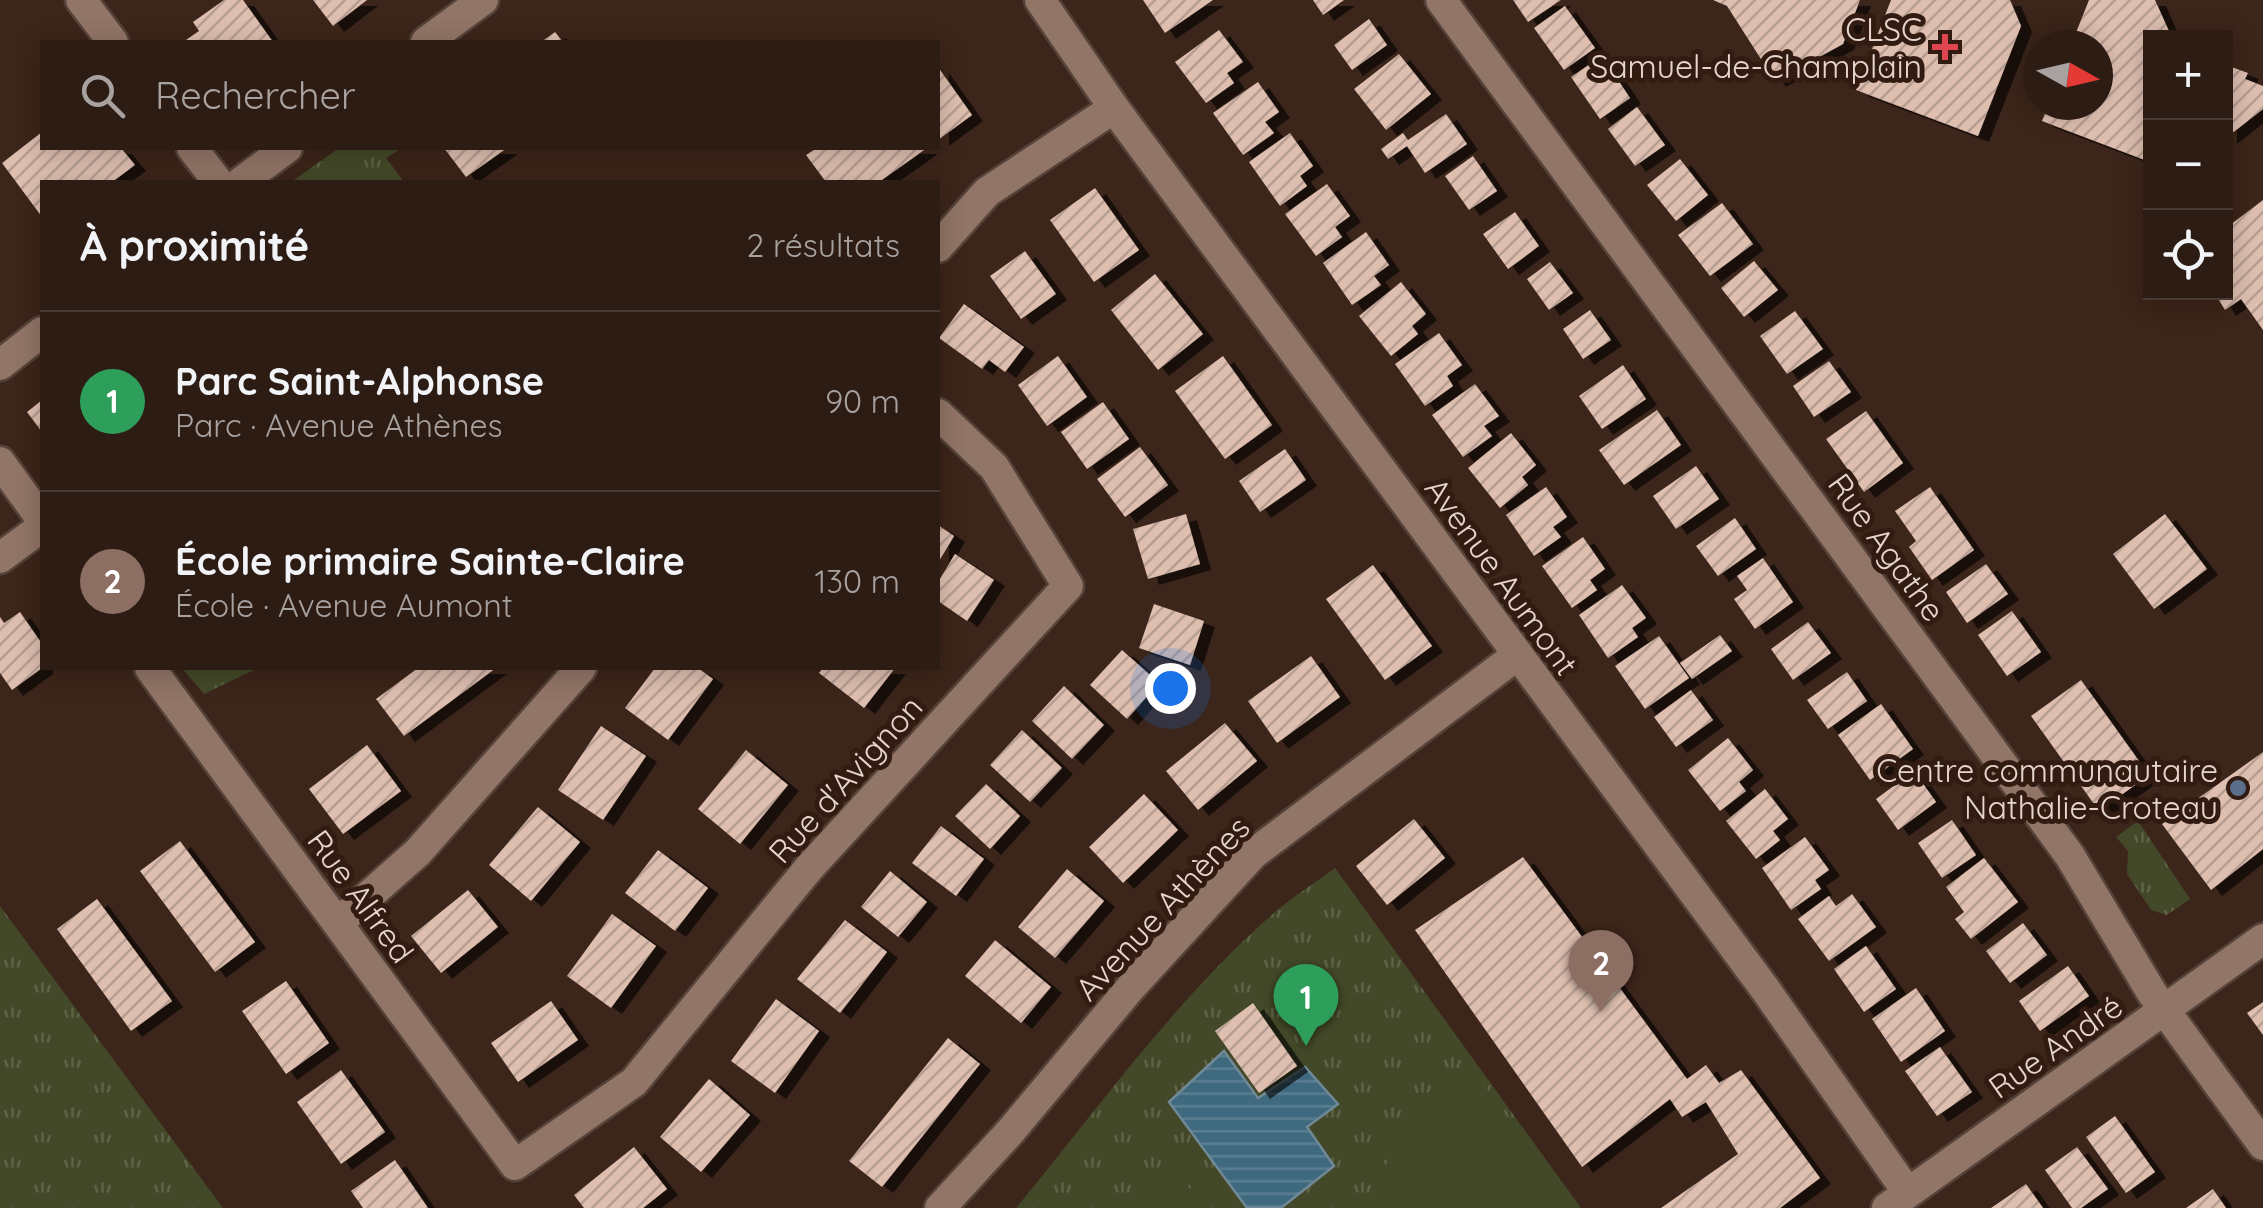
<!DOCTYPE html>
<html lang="fr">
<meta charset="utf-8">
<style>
body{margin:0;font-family:Quicksand,sans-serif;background:#35251d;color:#f1f3f6}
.controls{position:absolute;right:30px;top:30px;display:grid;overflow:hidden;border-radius:0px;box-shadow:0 5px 25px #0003}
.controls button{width:90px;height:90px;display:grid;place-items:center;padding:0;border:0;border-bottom:2px solid #483a34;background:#2d1c14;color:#f1f3f6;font:50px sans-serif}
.compass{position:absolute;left:2023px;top:30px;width:90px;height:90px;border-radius:50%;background:#2d1c14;box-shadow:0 5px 25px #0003;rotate:98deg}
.you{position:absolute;left:1170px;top:688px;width:35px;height:35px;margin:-25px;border:8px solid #fff;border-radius:50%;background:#1a73e8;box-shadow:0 0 0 15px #1a73e833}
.badge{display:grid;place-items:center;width:65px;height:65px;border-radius:50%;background:#8bbbb9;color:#fff;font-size:32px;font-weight:700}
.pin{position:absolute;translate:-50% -82px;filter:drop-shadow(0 2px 5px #0008)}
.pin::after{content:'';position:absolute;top:52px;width:35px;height:30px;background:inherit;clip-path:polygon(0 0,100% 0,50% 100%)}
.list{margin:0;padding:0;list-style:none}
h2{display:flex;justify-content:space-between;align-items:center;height:130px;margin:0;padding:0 40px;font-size:42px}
h2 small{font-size:32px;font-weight:400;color:#a7a1a0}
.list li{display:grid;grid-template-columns:65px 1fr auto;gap:30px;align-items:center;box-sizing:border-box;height:180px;padding:0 40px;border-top:2px solid #483a34}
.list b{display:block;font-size:38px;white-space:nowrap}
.list p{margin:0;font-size:32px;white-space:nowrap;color:#a7a1a0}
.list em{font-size:32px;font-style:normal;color:#a7a1a0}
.icon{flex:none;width:55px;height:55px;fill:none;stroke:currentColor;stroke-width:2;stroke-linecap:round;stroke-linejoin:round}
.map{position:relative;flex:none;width:2263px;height:1208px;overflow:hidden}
.search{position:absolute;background:#2d1c14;box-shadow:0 5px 25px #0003;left:40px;top:40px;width:900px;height:110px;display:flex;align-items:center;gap:25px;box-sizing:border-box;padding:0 35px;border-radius:0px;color:#a7a1a0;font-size:38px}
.panel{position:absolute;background:#2d1c14;box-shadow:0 5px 25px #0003;left:40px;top:180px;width:900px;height:490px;border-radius:0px}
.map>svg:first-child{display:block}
</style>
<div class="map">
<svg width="2263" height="1208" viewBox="0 0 2263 1208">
<defs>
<pattern id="grass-tufts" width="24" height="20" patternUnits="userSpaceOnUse" patternTransform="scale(2.5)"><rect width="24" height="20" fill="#434928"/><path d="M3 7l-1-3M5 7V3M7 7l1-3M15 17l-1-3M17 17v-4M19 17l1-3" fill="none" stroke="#5e6246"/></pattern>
<pattern id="water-rules" width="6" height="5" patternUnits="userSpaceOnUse" patternTransform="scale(2.5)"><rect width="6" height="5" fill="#3e697f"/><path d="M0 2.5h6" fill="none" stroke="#5a7e90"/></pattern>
<pattern id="building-hatch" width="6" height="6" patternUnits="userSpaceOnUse" patternTransform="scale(2.5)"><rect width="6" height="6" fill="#ddbeaf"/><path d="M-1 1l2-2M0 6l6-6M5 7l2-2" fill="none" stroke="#b79e93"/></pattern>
<filter id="shadow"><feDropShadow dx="11" dy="6" stdDeviation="0" flood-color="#0009"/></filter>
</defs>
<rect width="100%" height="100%" fill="#3c251a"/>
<!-- grass -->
<path fill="url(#grass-tufts)" d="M339 148H402L386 158 404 182H291Z
M182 668H258L204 694Z
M2138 821 2190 899 2167 915 2151 910 2127 874 2128 851 2116 837Z
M1335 868 1581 1208H1016C1097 1110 1172 1004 1267 919 1288 900 1312 885 1335 868Z
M0 906 223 1208H0Z"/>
<!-- pitch -->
<path fill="#434928" d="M1477 1075 1573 1208H1360C1392 1146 1422 1117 1477 1075Z
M1173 1169 1206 1208H1128Z"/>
<!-- water -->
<path fill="url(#water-rules)" stroke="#708996" stroke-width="2.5" d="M1224 1051 1258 1098 1305 1067 1338 1104 1307 1127 1334 1166 1281 1208H1247L1169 1102Z"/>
<!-- building -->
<path fill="url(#building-hatch)" filter="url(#shadow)" d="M224 0H243L273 42H183L199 31 193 22Z
M313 0H367L333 26Z
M1143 0H1213L1165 33Z
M1313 0H1344L1323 15Z
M1513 0H1561L1528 22Z
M1713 0H1860L1843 44 1775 81 1727 6Z
M1891 0H2010L2021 26 1978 136 1856 90Z
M2089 0H2155L2172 38H2150V162L2042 121 2048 105H2098V45H2071Z
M1565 6 1595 48 1564 70 1534 28Z
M1369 19 1387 45 1352 70 1334 45Z
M1219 30 1243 62 1227 73 1234 83 1206 103 1175 62Z
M555 32 563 42H541Z
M1399 54 1431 94 1386 130 1354 89Z
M1602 56 1630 98 1600 119 1571 77Z
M2226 65 2248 73 2245 79 2263 86V109L2226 138Z
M938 67 972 115 938 140Z
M1258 82 1279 112 1265 122 1274 133 1243 155 1213 113Z
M1637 107 1665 145 1635 166 1608 129Z
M1446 114 1467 144 1425 173 1407 146 1388 159 1381 149 1403 133 1408 140Z
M42 132V148H121L135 165 112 182H42V217L2 163Z
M1290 133 1313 166 1300 176 1307 186 1280 206 1249 162Z
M444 148H507L466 177Z
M817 148H927L879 182H826L806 155Z
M1473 156 1497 191 1469 210 1445 176Z
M1680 159 1708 195 1676 221 1647 185Z
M1327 184 1350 216 1335 227 1342 237 1316 256 1285 214Z
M1095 188 1139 250 1094 282 1050 220Z
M2263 200V330L2241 299 2225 310 2214 292H2226V228Z
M1722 203 1753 244 1710 276 1678 235Z
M1515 212 1539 246 1508 269 1483 234Z
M1366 232 1389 265 1374 276 1381 285 1352 305 1323 263Z
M1025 251 1056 294 1021 319 990 276Z
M1754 261 1778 290 1744 317 1721 288Z
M1550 262 1573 293 1549 310 1527 279Z
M1155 274 1203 334 1158 370 1111 310Z
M1401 282 1426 314 1412 326 1418 334 1391 356 1359 316Z
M964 304 1024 347 1005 372 989 360 982 369 939 338Z
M1590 310 1611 340 1583 359 1563 329Z
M1795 311 1823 349 1787 374 1760 336Z
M1439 333 1462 365 1447 376 1453 386 1425 406 1395 364Z
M1058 356 1087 397 1047 426 1018 385Z
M1223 356 1272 425 1225 459 1175 391Z
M1829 361 1851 392 1814 417 1793 386Z
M1623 365 1646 399 1602 429 1579 396Z
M1475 384 1499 416 1484 426 1492 436 1463 457 1432 415Z
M42 400V432L27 412Z
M1103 402 1129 439 1087 469 1061 432Z
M1657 410 1681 445 1624 485 1599 450Z
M1866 411 1903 463 1864 492 1826 439Z
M1511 433 1536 465 1522 477 1528 485 1500 508 1468 468Z
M1140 447 1168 485 1125 517 1097 479Z
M1285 449 1306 480 1260 512 1239 481Z
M1696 466 1719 499 1676 529 1653 496Z
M1546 487 1567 517 1553 527 1561 537 1534 556 1506 515Z
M1930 487 1974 550 1932 580 1909 547 1916 541 1895 511Z
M1186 514 1200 564 1148 579 1133 529Z
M2165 514 2207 569 2154 609 2113 554Z
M1735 518 1756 549 1718 576 1696 546Z
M938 525 954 536 938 563Z
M1583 537 1605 569 1590 580 1597 590 1572 608 1542 566Z
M955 554 994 580 967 621 938 601V582Z
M1763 558 1793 602 1755 629 1734 599 1747 590 1737 576Z
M1986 564 2008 594 1967 623 1946 592Z
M1373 565 1432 646 1385 680 1326 599Z
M1622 585 1646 618 1632 628 1638 637 1608 658 1579 615Z
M1154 604 1204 621 1190 665 1139 648Z
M2012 611 2041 652 2007 676 1978 635Z
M20 612 42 644V668L12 690 0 673V617L4 623Z
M1808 622 1831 653 1793 680 1771 649Z
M1720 635 1732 651 1692 679 1680 663Z
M1659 636 1689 678 1645 709 1615 666Z
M1122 650 1159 683 1127 719 1090 685Z
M1311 656 1340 697 1277 743 1248 701Z
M418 668H496L404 736 376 699Z
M655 668H698L713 679 668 740 625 708Z
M823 668H895L864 708 819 673Z
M1847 672 1867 701 1828 729 1807 700Z
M2081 680 2149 775 2099 811 2031 716Z
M1064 686 1104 725 1072 759 1032 721Z
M1691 690 1713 720 1676 747 1654 717Z
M1881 704 1913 749 1870 780 1838 735Z
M1225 723 1257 761 1198 810 1166 771Z
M601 726 646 756 603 820 558 790Z
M1022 730 1062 768 1030 802 990 765Z
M1728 738 1753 770 1739 782 1746 791 1720 811 1688 770Z
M367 745 401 791 343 834 309 789Z
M746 750 788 785 740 844 698 809Z
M2263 752V849L2211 890 2162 824Z
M1914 771 1936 802 1898 830 1876 799Z
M986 784 1020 816 990 849 955 816Z
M1765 789 1788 819 1773 831 1780 840 1756 859 1726 821Z
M1144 794 1178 830 1123 883 1089 847Z
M538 807 580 842 531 901 489 865Z
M1414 819 1445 858 1387 905 1356 866Z
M1952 820 1976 855 1942 878 1918 843Z
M941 826 984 859 956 896 912 863Z
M1805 837 1829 870 1815 880 1821 889 1791 910 1762 868Z
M180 841 255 942 215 972 140 871Z
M658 850 708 888 675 931 625 893Z
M1523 857 1687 1079 1706 1065 1719 1083 1741 1070 1820 1178 1780 1208H1661L1738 1154 1706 1102 1682 1117 1670 1099 1582 1167 1415 930Z
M1984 858 2018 902 1971 939 1955 919 1964 912 1946 887Z
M1067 869 1104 901 1055 958 1018 927Z
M890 871 927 902 898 937 861 907Z
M468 890 498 927 441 973 411 936Z
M1852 894 1876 927 1829 961 1798 919 1829 896 1836 906Z
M97 899 172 1001 131 1031 57 929Z
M612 914 656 946 611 1008 567 976Z
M845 920 887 952 840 1013 797 979Z
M2023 923 2047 955 2010 983 1986 951Z
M995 940 1051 987 1021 1023 965 976Z
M1866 946 1896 989 1864 1012 1834 969Z
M2068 966 2089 996 2040 1031 2019 1001Z
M286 981 329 1043 286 1074 242 1011Z
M1916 988 1945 1031 1901 1062 1872 1019Z
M776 999 819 1031 775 1093 731 1061Z
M551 1001 578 1040 518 1082 491 1043Z
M2263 1002V1035L2247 1013Z
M1253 1003 1297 1066 1259 1093 1215 1031Z
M948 1038 980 1064 882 1187 849 1161Z
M1940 1047 1972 1092 1937 1116 1905 1071Z
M341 1070 385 1132 341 1164 297 1102Z
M709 1079 750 1115 701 1172 660 1137Z
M2115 1116 2155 1172 2126 1193 2086 1137Z
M634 1147 667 1189 643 1208H584L574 1195Z
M2077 1147 2108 1189 2081 1208H2072L2045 1170Z
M395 1160 428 1208H363L351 1191Z
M2026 1184 2043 1208H1991Z
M2213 1189 2226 1208H2186Z"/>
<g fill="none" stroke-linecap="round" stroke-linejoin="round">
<defs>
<path id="minor" d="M81 0 113 42
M1040 0 1114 108 1765 989 1908 1193
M1441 0 2070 856 2152 993 2263 1145
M426 42 483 0
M192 148 218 182
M241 182 287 148
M938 247 987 192 1114 108
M0 365 42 332
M0 462 42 520
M0 558 42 527
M150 668 515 1165 634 1082 809 868 1068 586 994 467 938 414
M338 923 418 852 581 668
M940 1208 1010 1132 1132 986 1253 854 1516 656
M1887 1208 2263 939"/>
</defs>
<!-- minor casing -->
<use href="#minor" stroke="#554238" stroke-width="35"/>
<!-- minor -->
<use href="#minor" stroke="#917567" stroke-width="30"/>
</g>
<!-- markers -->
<path fill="#e0444e" stroke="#321b10" stroke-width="4" d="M1940 32h10v10h10v10h-10v10h-10v-10h-10v-10h10z"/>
<circle fill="#5c6f8a" stroke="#321b10" stroke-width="4" cx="2238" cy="788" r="10"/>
<g text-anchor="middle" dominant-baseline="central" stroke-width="10" stroke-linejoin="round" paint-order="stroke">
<!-- poi labels -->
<g font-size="32" fill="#e5d5cd" stroke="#321b10" text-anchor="end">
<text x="1922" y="29">CLSC<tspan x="1922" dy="37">Samuel-de-Champlain</tspan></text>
<text x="2218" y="770">Centre communautaire<tspan x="2218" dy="37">Nathalie-Croteau</tspan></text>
</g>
<!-- street labels -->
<g font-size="32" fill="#e5d5cd" stroke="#321b10">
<text transform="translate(1887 547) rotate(54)">Rue Agathe</text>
<text transform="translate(1502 576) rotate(54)">Avenue Aumont</text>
<text transform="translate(845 779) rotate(-48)">Rue d'Avignon</text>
<text transform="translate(361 896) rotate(54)">Rue Alfred</text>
<text transform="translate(1162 908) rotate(-47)">Avenue Athènes</text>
<text transform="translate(2055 1046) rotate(-35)">Rue André</text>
</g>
</g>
</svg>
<div class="controls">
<button>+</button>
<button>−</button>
<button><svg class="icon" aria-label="locate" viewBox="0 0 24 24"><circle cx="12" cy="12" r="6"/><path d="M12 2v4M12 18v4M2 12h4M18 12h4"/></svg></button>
</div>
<svg class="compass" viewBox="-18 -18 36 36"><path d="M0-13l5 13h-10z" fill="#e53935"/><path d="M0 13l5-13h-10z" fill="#a7a1a0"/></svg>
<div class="you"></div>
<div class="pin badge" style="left:1306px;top:1046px;background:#2e9e5b">1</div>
<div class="pin badge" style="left:1601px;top:1012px;background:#8d6e63">2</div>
<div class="search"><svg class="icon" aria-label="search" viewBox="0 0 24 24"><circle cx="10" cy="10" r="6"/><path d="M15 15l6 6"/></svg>Rechercher</div>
<section class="panel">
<h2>À proximité<small>2 résultats</small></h2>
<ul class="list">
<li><span class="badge" style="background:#2e9e5b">1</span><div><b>Parc Saint-Alphonse</b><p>Parc · Avenue Athènes</p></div><em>90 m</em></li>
<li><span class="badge" style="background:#8d6e63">2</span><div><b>École primaire Sainte-Claire</b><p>École · Avenue Aumont</p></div><em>130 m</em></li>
</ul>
</section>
</div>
